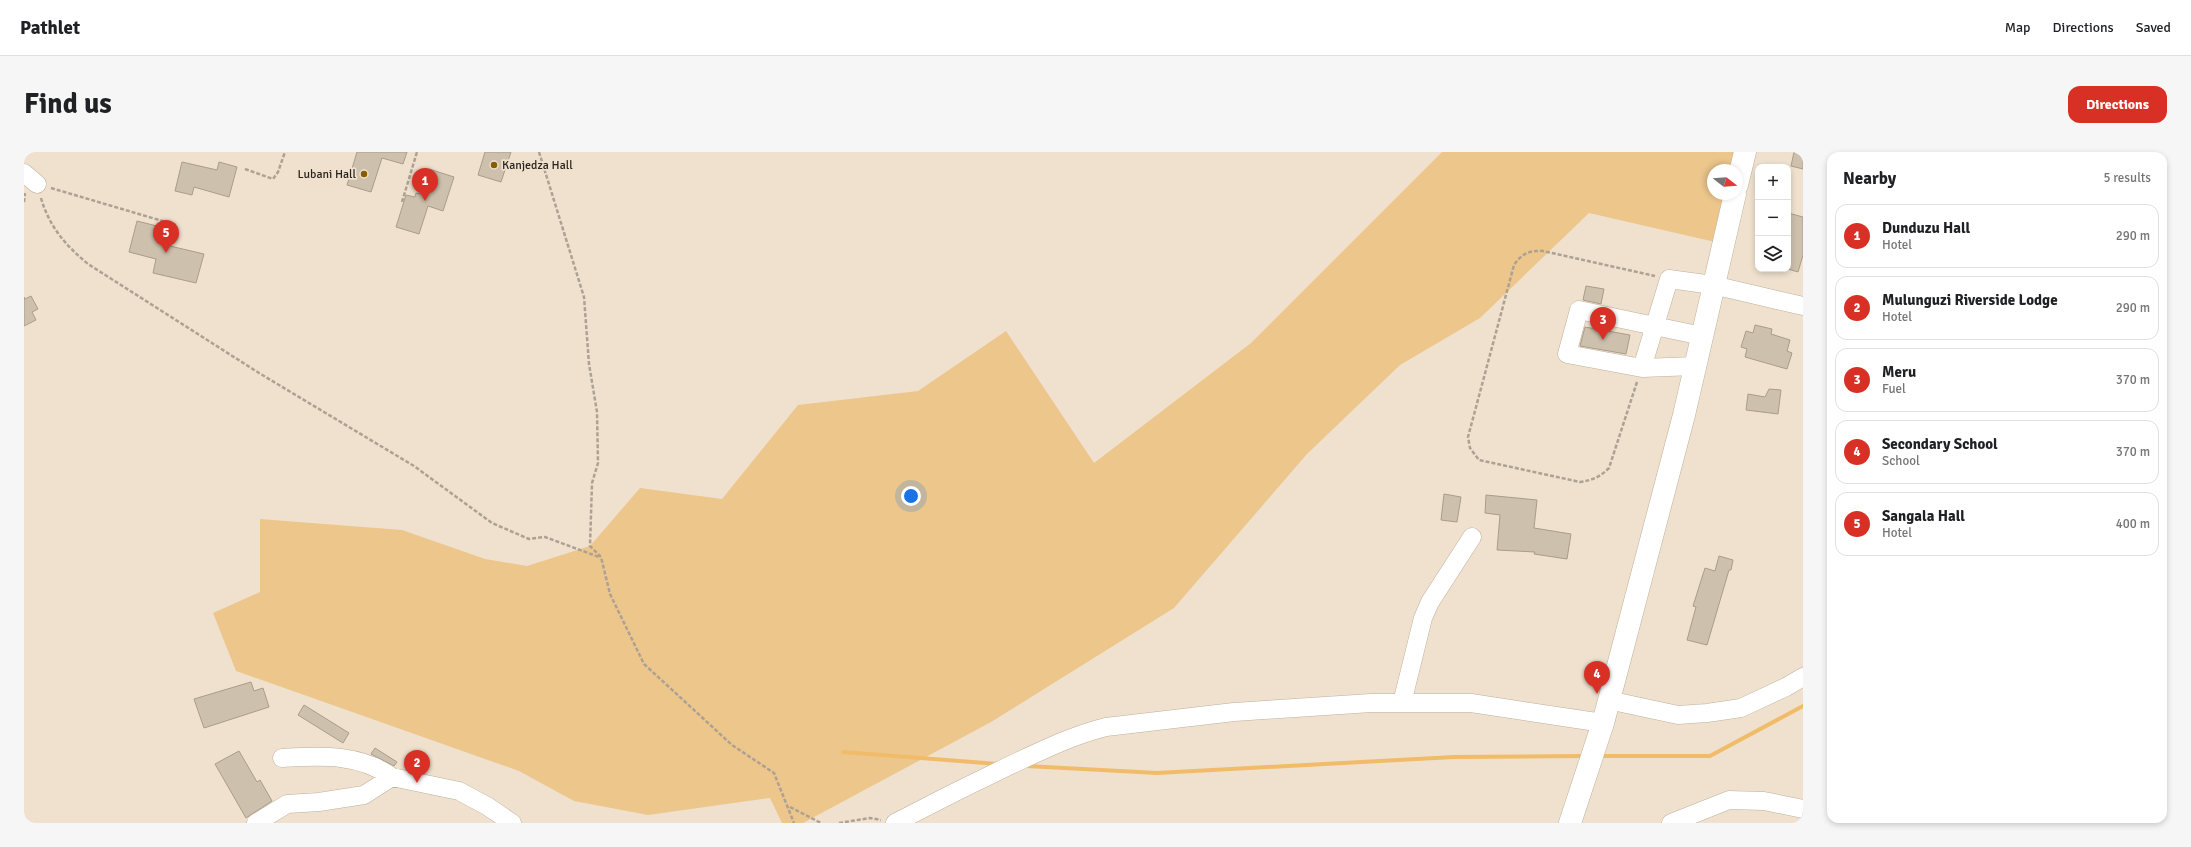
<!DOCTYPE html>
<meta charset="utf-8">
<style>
body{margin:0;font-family:Signika,sans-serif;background:#f6f6f6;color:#202124}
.controls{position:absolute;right:12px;top:12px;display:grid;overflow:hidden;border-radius:8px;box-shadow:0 2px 6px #0003}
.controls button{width:36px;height:36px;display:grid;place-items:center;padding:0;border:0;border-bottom:1px solid #e0e0e0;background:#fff;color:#202124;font:20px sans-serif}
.compass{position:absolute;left:1683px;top:12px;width:36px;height:36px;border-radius:50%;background:#fff;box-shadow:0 2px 6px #0003;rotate:107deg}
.you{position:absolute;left:887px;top:344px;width:14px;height:14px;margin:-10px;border:3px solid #fff;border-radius:50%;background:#1a73e8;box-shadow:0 0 0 6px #1a73e833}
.badge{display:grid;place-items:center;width:26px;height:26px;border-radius:50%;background:#d93025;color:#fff;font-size:13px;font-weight:700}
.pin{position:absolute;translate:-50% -33px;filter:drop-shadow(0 1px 2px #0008)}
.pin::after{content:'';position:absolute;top:21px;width:14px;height:12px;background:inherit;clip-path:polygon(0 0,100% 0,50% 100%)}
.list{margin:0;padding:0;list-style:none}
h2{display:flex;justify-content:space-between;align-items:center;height:52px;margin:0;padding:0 16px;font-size:17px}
h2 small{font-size:13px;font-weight:400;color:#757577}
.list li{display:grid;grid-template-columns:26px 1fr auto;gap:12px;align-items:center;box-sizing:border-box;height:64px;margin:0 8px 8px;padding:0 8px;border:1px solid #e0e0e0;border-radius:12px}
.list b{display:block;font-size:15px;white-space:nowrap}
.list p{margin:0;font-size:13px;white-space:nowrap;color:#757577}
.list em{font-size:13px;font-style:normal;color:#757577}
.icon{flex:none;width:22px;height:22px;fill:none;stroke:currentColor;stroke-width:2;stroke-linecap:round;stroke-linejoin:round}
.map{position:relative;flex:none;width:1779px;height:671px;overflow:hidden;border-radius:12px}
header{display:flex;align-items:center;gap:24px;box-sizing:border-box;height:56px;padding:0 20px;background:#fff;border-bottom:1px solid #e0e0e0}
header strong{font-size:19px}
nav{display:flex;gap:22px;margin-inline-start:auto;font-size:14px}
.intro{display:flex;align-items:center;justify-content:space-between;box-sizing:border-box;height:96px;padding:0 24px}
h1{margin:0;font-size:28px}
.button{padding:10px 18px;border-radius:12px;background:#d93025;color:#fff;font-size:14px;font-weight:700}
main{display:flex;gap:24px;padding:0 24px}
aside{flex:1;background:#fff;border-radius:12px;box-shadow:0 2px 6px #0003}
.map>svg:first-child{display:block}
</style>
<header>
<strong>Pathlet</strong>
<nav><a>Map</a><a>Directions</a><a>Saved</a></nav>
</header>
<div class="intro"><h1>Find us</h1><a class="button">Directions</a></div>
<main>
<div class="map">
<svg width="1779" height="671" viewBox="0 0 1779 671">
<rect width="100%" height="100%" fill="#efe1ce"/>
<!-- green -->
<path fill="#edc68c" d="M1418 0H1713L1708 18H1689V42H1703L1691 90 1565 61 1456 166 1376 213 1283 302 1150 456 967 570 779 671H758L746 646 624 663 550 649 495 619 212 519 189 461 236 440V367L378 378 461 407 503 414 566 394 616 336 698 347 774 253 894 239 982 179 1070 311 1227 191Z"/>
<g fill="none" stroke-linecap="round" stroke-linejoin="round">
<!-- stream -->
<path stroke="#f1bc6a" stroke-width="4" d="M819 600 974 612
M1576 604H1686L1779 554
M1003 614 1133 621 1430 605 1561 604"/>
</g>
<!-- building -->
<path fill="#cdc0ad" stroke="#a99c8a" d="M333 0H383L379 12 358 6 347 40 323 33Z
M461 0H487L477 30 454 23Z
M1770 0H1779V17L1767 14Z
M158 10 193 18 195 10 213 15 205 45 170 35 168 43 151 39Z
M405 17 430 25 419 59 404 54 395 82 372 75 382 43 391 45 392 41 397 42Z
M1764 61 1779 65V103L1774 120 1764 117Z
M113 69 149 78 146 94 180 102 172 131 129 121 132 107 105 100Z
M1562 134 1580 137 1577 152 1559 148Z
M7 144 14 157 8 160 12 168 0 174V145L1 147Z
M1731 173 1748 177 1747 182 1766 188 1763 199 1768 201 1763 217 1721 205 1723 197 1717 195 1722 179 1729 181Z
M1561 175 1606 183 1602 202 1556 194Z
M1745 237 1757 238 1754 262 1722 258 1724 242 1741 245Z
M1420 342 1437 345 1433 370 1417 368Z
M1462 343 1513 348 1510 376 1547 382 1543 407 1510 402 1511 400 1473 398 1476 363 1461 361Z
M1695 404 1709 408 1707 418H1705L1683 493 1663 488 1672 455 1669 454 1681 416 1691 419Z
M227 530 230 539 239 536 245 555 180 576 170 547Z
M280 553 325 581 319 591 274 563Z
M351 596 373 610 370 614 347 602Z
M215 599 233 630 236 628 248 649 222 666 191 612Z"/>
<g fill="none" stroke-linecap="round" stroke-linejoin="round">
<defs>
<path id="minor" d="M0 21 13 32
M1671 214 1618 216 1543 202 1555 158 1678 184
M1618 216 1645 127 1689 133 1779 154
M1584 548 1654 563 1683 561 1717 556 1762 535 1779 525
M1378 551 1399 466 1406 450 1448 385
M258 606C296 604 335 601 368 625
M232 671 263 652 295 650 340 643 368 625 435 639 463 654 488 671
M871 671C911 650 951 630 991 611 1021 597 1050 583 1082 575L1210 560 1347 551H1447L1579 571
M1647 671 1705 648 1740 649 1779 657"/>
<path id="highway" d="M1713 33 1721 0
M1546 671 1579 571 1660 263 1711 42"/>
</defs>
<!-- minor casing -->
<use href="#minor" stroke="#bdb09d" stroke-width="19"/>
<!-- highway casing -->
<use href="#highway" stroke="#bdb09d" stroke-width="23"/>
<!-- path -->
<path stroke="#aca192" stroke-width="2.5" stroke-dasharray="4 2" stroke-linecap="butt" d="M515 0 560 145 565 212 573 260 574 311 568 331 566 394 577 405 586 442 620 512 708 593 750 621 770 671
M221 17 249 27 254 20 261 0
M27 36 152 73 146 94
M17 46C25 74 41 93 64 112L235 221 390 314 468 371 505 387 521 385 575 405
M0 50 1 41
M378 50 393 0
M1613 230 1585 316C1576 325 1569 328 1556 330L1455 308 1446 296 1444 285 1490 113C1497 102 1506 98 1519 99L1631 124
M766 655 797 671
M815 671 846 666 857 668"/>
<!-- minor -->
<use href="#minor" stroke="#fff" stroke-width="18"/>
<!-- highway -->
<use href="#highway" stroke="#fff" stroke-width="22"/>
</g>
<!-- markers -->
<g fill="#895d00" stroke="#efe1ce" stroke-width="1.5">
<circle cx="470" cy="13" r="4"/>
<circle cx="340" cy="22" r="4"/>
</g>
<g text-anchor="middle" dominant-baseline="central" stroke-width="3.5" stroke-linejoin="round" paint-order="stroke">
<!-- poi labels -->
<g font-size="12" fill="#29241d" stroke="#efe1ce" text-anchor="start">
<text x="478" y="13">Kanjedza Hall</text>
<text x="332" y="22" text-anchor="end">Lubani Hall</text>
</g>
</g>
</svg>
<div class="controls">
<button>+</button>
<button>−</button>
<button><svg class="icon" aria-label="layers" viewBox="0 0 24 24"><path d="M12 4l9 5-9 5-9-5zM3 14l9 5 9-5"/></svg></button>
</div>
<svg class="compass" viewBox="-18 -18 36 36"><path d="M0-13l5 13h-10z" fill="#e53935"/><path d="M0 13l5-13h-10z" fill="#757577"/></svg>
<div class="you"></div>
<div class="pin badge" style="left:401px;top:49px">1</div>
<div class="pin badge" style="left:393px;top:631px">2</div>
<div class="pin badge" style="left:1579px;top:188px">3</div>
<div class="pin badge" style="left:1573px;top:542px">4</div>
<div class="pin badge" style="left:142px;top:101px">5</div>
</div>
<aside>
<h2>Nearby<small>5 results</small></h2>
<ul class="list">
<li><span class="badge">1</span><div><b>Dunduzu Hall</b><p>Hotel</p></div><em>290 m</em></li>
<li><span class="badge">2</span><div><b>Mulunguzi Riverside Lodge</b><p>Hotel</p></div><em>290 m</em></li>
<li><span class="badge">3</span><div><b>Meru</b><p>Fuel</p></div><em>370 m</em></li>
<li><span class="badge">4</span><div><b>Secondary School</b><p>School</p></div><em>370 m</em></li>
<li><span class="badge">5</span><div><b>Sangala Hall</b><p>Hotel</p></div><em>400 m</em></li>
</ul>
</aside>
</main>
